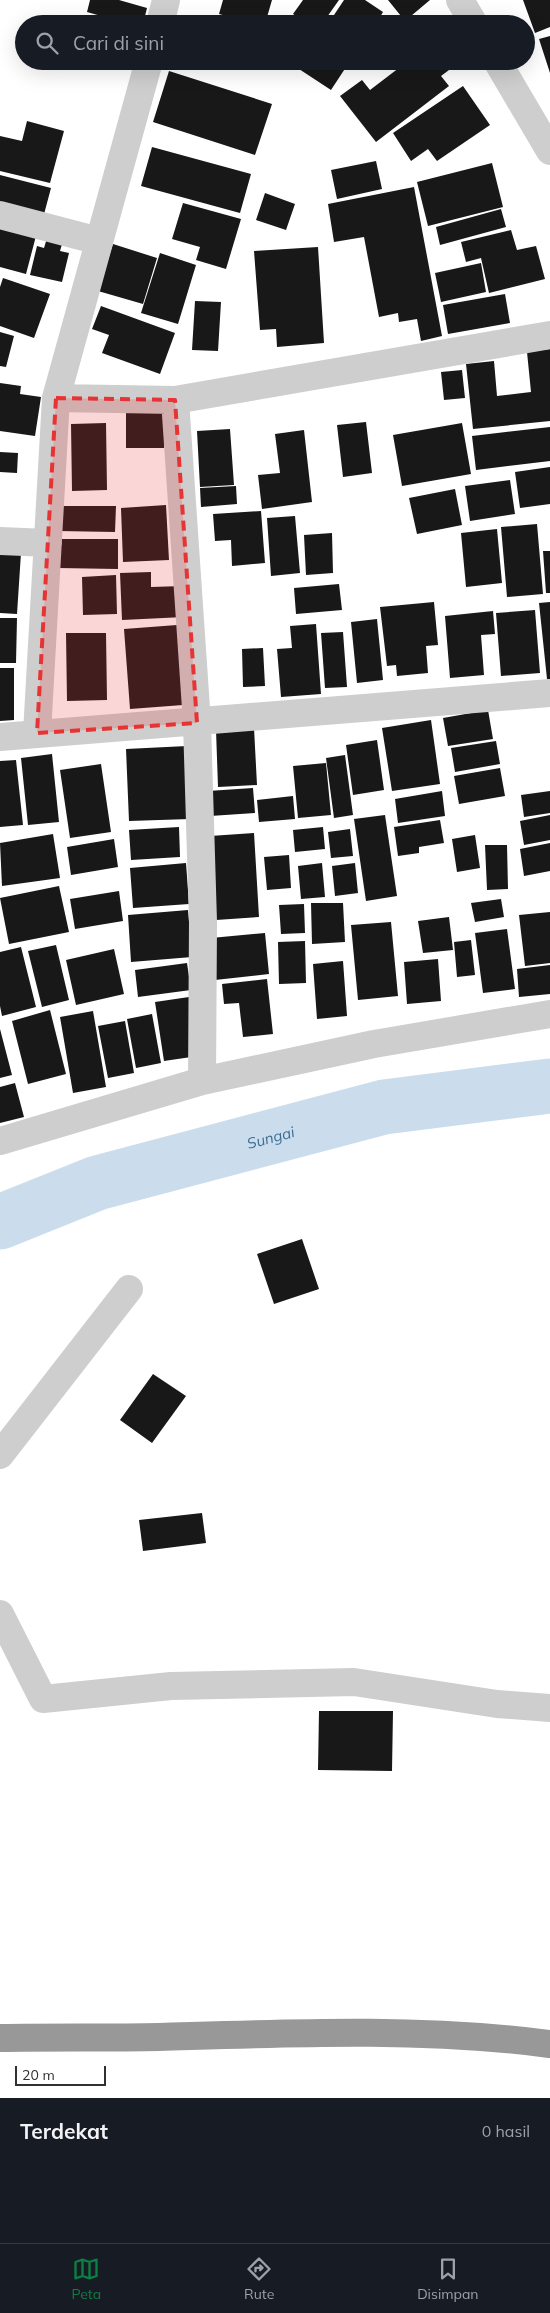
<!DOCTYPE html>
<html lang="id">
<style>
body{margin:0;font-family:Mulish,sans-serif;background:#20242c;color:#f1f3f6}
.scale{position:absolute;left:15px;bottom:12px;width:91px;box-sizing:border-box;padding-left:5px;border:2px solid #313131;border-top:0;font-size:14px;line-height:18px;white-space:nowrap;color:#313131;-webkit-text-stroke:4px #fff;paint-order:stroke}
.list{margin:0;padding:0;list-style:none}
h2{display:flex;justify-content:space-between;align-items:center;height:65px;margin:0;padding:0 20px;font-size:21px}
h2 small{font-size:16px;font-weight:400;color:#9ea1a6}
.icon{flex:none;width:28px;height:28px;fill:none;stroke:currentColor;stroke-width:2;stroke-linecap:round;stroke-linejoin:round}
.map{position:relative;flex:none;width:550px;height:2098px;overflow:hidden}
.search{position:absolute;background:#171b24;box-shadow:0 5px 20px #0002;left:15px;right:15px;top:15px;height:55px;display:flex;align-items:center;gap:12px;box-sizing:border-box;padding:0 18px;border-radius:28px;color:#9ea1a6;font-size:19px}
.sheet{height:145px;background:#171b24}
nav{display:flex;justify-content:space-around;align-items:center;box-sizing:border-box;height:70px;border-top:1px solid #363941;background:#171b24;font-size:14px;color:#9ea1a6}
nav a{display:grid;justify-items:center;gap:2px}
nav .on{color:#0b8043}
.map>svg:first-child{display:block}
</style>
<div class="map">
<svg width="550" height="2098" viewBox="0 0 550 2098">
<rect width="100%" height="100%" fill="#fff"/>
<g fill="none" stroke-linecap="round" stroke-linejoin="round">
<!-- river -->
<path stroke="#cbdded" stroke-width="55" id="s1" d="M0 1222 97 1183 384 1107 550 1086"/>
</g>
<!-- building -->
<path fill="#181818" d="M90 0H119L147 8 143 24H129L87 12Z
M223 0H272L265 24H256L219 14Z
M303 0H339L322 24H307L293 14Z
M344 0H365L383 12 376 24H328Z
M388 0H430L405 21Z
M523 0H550V27L535 33Z
M89 19 106 23V24H88Z
M550 36V73L539 39Z
M108 61H133L131 68Z
M284 61H299L294 68Z
M304 61H350L331 90 299 69Z
M408 61H449L453 67 441 76 449 86 376 142 340 96 362 80 370 90Z
M169 71 272 104 255 155 153 122Z
M463 86 490 125 437 161 428 149 411 161 393 133Z
M27 121 64 131 50 183 0 171V136L22 141Z
M152 147 251 174 240 213 141 186Z
M376 161 382 189 337 199 331 170Z
M492 163 503 207 428 226 417 182Z
M0 175 51 188 43 218 0 208Z
M414 187 442 336 421 341 417 319 399 322 398 313 379 317 364 237 334 242 328 204Z
M265 193 295 204 286 230 256 220Z
M183 203 241 219 226 269 196 260 200 247 172 239Z
M501 209 506 227 440 245 436 227Z
M0 226 36 236 26 274 0 267Z
M511 230 517 250 536 246 545 279 489 293 481 258 466 262 461 242Z
M47 238 63 241 60 251 69 253 62 282 30 275 37 246 44 248Z
M113 244 157 258 143 304 98 291Z
M318 247 324 343 277 347 276 329 260 330 254 251Z
M160 253 196 265 178 324 141 313Z
M481 263 486 292 441 302 435 273Z
M3 278 50 294 34 338 0 326V287Z
M505 294 510 323 448 334 443 305Z
M195 301 221 302 218 351 192 350Z
M101 306 175 333 160 374 102 353 109 335 92 329Z
M0 332 14 336 6 367 0 366Z
M550 349V421L473 429 466 364 494 361 497 396 531 392 527 352Z
M462 370 465 398 444 400 441 372Z
M0 383 21 386 20 394 41 397 35 436 0 431Z
M164 412V448H126V413Z
M366 422 372 473 343 477 337 425Z
M106 423 107 490 72 491 71 424Z
M462 423 471 474 402 486 393 435Z
M550 427V461L476 470 472 436Z
M230 429 234 485 200 487 197 431Z
M304 430 312 502 262 509 258 475 280 473 275 434Z
M0 452 18 453 17 473 0 472Z
M550 467V504L520 508 515 472Z
M510 480 515 514 470 521 465 486Z
M236 486 237 504 201 507 200 488Z
M455 489 462 525 417 534 409 498Z
M166 505 169 560 123 562 121 508Z
M58 506H116L115 532 58 531Z
M261 511 265 563 232 566 231 540 215 541 213 514Z
M295 516 300 573 271 576 267 518Z
M537 524 543 594 507 597 501 527Z
M497 529 502 583 466 587 461 533Z
M332 533 333 573 306 575 304 535Z
M58 539H118V569L58 568Z
M543 551H550V593H546Z
M0 552 21 553 17 614 0 613Z
M151 572V587L183 586 184 617 122 620 120 573Z
M116 575 117 614 83 615 82 577Z
M339 584 342 610 296 614 294 588Z
M434 602 438 645 426 646 428 673 397 676 396 665 387 666 380 607Z
M550 602V679H547L539 603Z
M535 610 540 673 501 676 496 613Z
M493 611 495 634 481 635 484 675 450 678 445 616Z
M0 618H17L16 663H0Z
M377 619 383 680 357 683 351 622Z
M316 624 321 694 281 697 277 649 292 648 290 626Z
M177 625 183 705 130 709 124 629Z
M343 632 347 687 325 688 321 633Z
M66 633H106L107 700 67 701Z
M263 648 265 686 243 687 242 649Z
M0 668H14V720L0 721Z
M488 710 493 739 448 746 443 718Z
M431 720 440 784 392 791 382 728Z
M254 728 257 785 218 787 216 730Z
M377 740 384 790 353 795 346 745Z
M496 741 500 764 455 772 451 748Z
M187 746 190 819 129 821 126 749Z
M52 754 59 822 28 825 21 758Z
M345 755 353 815 334 818 326 758Z
M16 760 23 825 0 827V761Z
M326 763 331 815 298 818 293 766Z
M101 764 111 832 70 838 60 770Z
M500 768 505 796 459 804 454 776Z
M253 788 255 813 210 816 208 791Z
M442 791 445 816 398 823 395 799Z
M550 791V813L524 817 521 795Z
M293 796 295 819 259 822 257 800Z
M385 815 397 896 366 901 354 819Z
M550 815V840L524 845 520 821Z
M440 820 444 843 419 847V853L398 856 394 827Z
M179 827 180 857 131 860 129 830Z
M323 827 325 849 295 852 293 830Z
M350 829 353 856 331 858 328 832Z
M254 833 259 917 216 920 210 836Z
M53 834 60 878 2 886 0 843Z
M475 835 480 868 457 872 452 839Z
M114 839 118 867 71 875 67 847Z
M550 843V871L524 876 520 849Z
M485 845H507L508 889 487 890Z
M289 855 291 888 267 890 264 857Z
M186 863 189 904 133 908 130 868Z
M322 863 325 897 301 899 298 866Z
M355 863 358 893 335 896 332 866Z
M59 886 69 932 9 944 0 898Z
M119 891 123 921 75 929 70 899Z
M501 899 504 917 475 922 471 903Z
M311 903H343L345 942 312 944Z
M304 904 305 933 281 934 279 905Z
M188 910 192 957 131 962 128 915Z
M550 912V963L525 966 519 915Z
M449 917 453 950 423 953 418 921Z
M391 922 398 996 358 1000 351 925Z
M507 929 515 989 483 993 475 933Z
M265 933 269 974 215 980 211 938Z
M471 940 475 975 457 977 454 942Z
M305 941 306 983 279 984 278 942Z
M56 945 69 1000 42 1007 28 951Z
M21 947 36 1007 2 1016 0 1006V952Z
M114 949 124 994 76 1005 66 960Z
M438 959 441 1001 407 1004 404 962Z
M343 961 347 1016 317 1019 313 964Z
M187 963 191 990 138 997 135 970Z
M550 965V994L519 997 517 969Z
M267 979 273 1034 243 1037 239 1003 224 1004 222 984Z
M189 997 198 1056 164 1061 155 1002Z
M50 1010 66 1074 28 1084 12 1021Z
M93 1011 106 1087 73 1093 60 1017Z
M152 1014 161 1063 136 1068 127 1019Z
M125 1021 134 1073 108 1078 98 1026Z
M0 1029 12 1075 0 1078Z
M15 1083 24 1117 0 1123V1087Z
M302 1239 319 1289 274 1304 257 1254Z
M153 1374 186 1396 152 1443 120 1420Z
M202 1513 206 1543 143 1551 139 1520Z
M319 1711H393L392 1771 318 1770Z"/>
<g fill="none" stroke-linecap="round" stroke-linejoin="round">
<!-- minor -->
<path stroke="#cecece" stroke-width="28" d="M460 0 474 24
M160 24 166 0
M497 61 550 151
M0 215 99 241
M56 398 175 400 550 335
M175 400 197 723 203 922 202 1081
M0 541 48 543
M37 733 56 398 149 61
M0 737 550 693
M0 1141 202 1081 374 1044 550 1014
M0 1455 129 1289
M0 1614 43 1699 171 1686 354 1682 497 1704 550 1708"/>
<!-- highway -->
<path stroke="#989898" stroke-width="28" d="M0 2038C53 2037 106 2038 159 2037 290 2033 420 2027 550 2044"/>
</g>
<!-- marked area -->
<path fill="#e73333" fill-opacity="0.2" stroke="#e73333" stroke-width="4" stroke-dasharray="10 6" stroke-linejoin="round" d="M56 398 175 400 197 723 37 733Z"/>
<g text-anchor="middle" dominant-baseline="central" stroke-width="5" stroke-linejoin="round" paint-order="stroke">
<!-- water labels -->
<g font-size="15" font-style="italic" fill="#3d6c94" stroke="#fff">
<text stroke="none"><textPath href="#s1" startOffset="284">Sungai</textPath></text>
</g>
</g>
</svg>
<div class="scale">20 m</div>
<div class="search"><svg class="icon" aria-label="search" viewBox="0 0 24 24"><circle cx="10" cy="10" r="6"/><path d="M15 15l6 6"/></svg>Cari di sini</div>
</div>
<section class="sheet">
<h2>Terdekat<small>0 hasil</small></h2>
<ul class="list">
</ul>
</section>
<nav>
<a class="on"><svg class="icon" aria-label="map" viewBox="0 0 24 24"><path d="M3 6l6-2 6 2 6-2v14l-6 2-6-2-6 2zM9 4v14M15 6v14"/></svg>Peta</a>
<a><svg class="icon" aria-label="directions" viewBox="0 0 24 24"><path d="M12 3l9 9-9 9-9-9zM9 14v-3h6M13 9l2 2-2 2"/></svg>Rute</a>
<a><svg class="icon" aria-label="saved" viewBox="0 0 24 24"><path d="M7 4h10v16l-5-4-5 4z"/></svg>Disimpan</a>
</nav>
